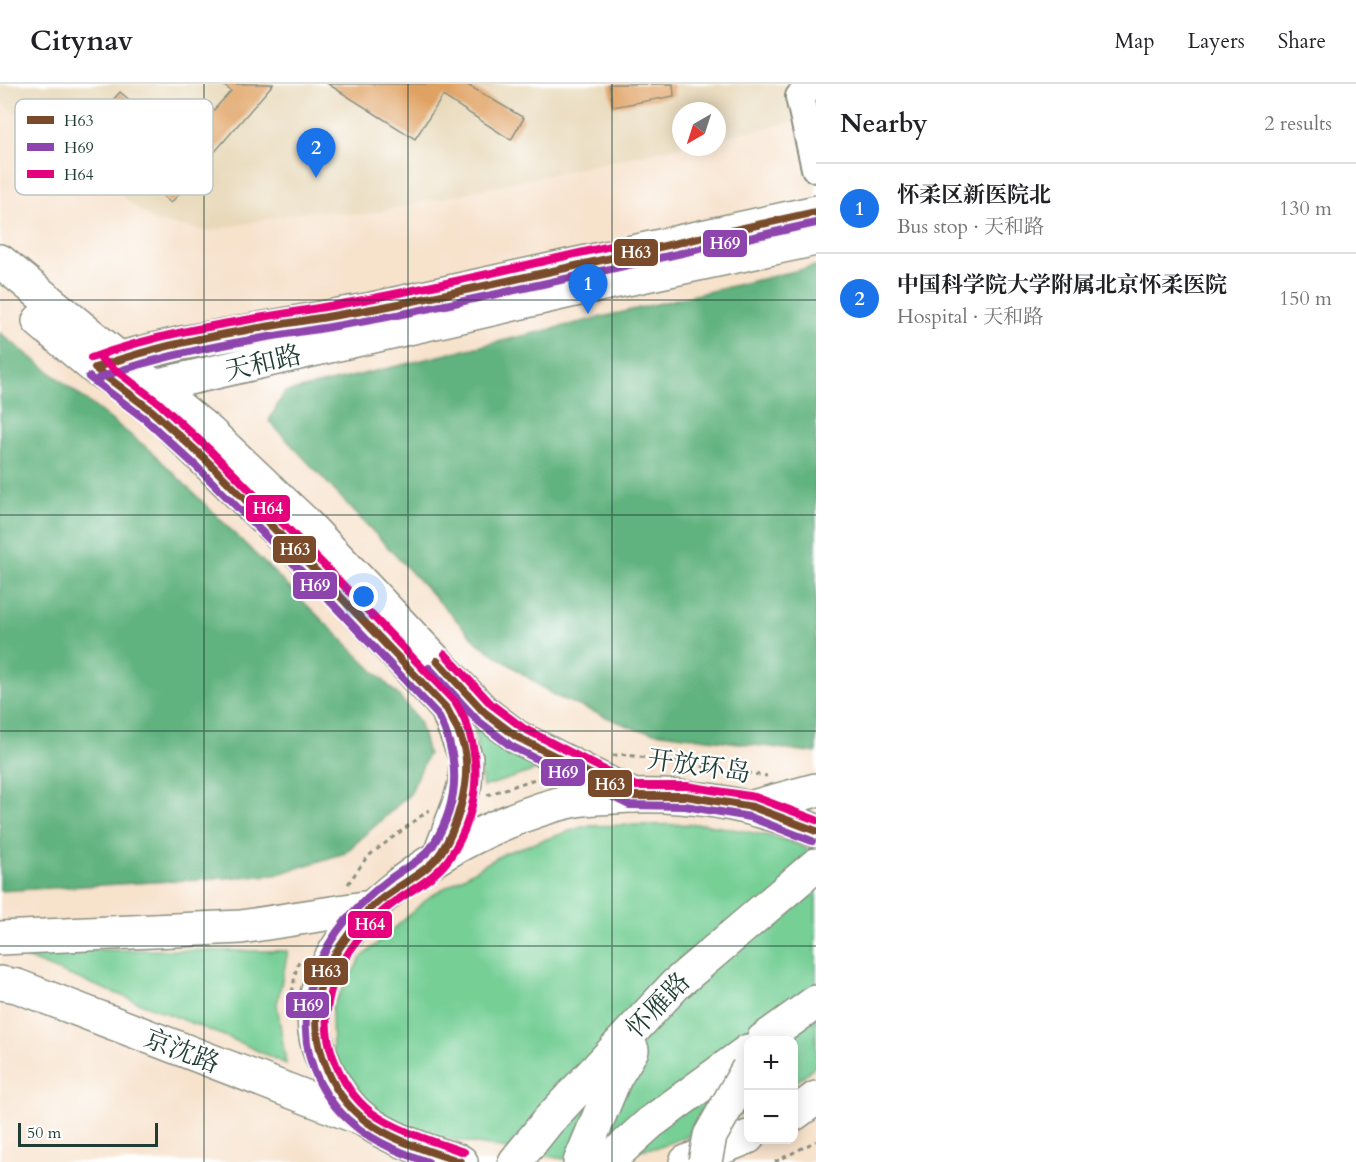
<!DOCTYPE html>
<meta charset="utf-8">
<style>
body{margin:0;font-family:Cardo,"Noto Serif SC",serif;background:#f6f6f6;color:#202124}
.controls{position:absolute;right:18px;bottom:18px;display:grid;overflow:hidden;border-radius:12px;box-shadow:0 3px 15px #0003}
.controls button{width:54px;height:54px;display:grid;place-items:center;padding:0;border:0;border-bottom:2px solid #e0e0e0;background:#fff;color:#202124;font:30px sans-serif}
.compass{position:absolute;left:672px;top:18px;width:54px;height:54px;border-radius:50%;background:#fff;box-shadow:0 3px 15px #0003;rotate:219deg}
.scale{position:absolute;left:18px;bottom:15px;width:140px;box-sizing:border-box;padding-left:6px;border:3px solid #1f3d34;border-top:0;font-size:16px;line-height:21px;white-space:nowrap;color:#1f3d34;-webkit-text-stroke:4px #fff;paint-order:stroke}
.you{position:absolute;left:364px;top:513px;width:21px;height:21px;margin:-15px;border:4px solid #fff;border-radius:50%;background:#1a73e8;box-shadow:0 0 0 9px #1a73e833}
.badge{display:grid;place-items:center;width:39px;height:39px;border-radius:50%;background:#1a73e8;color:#fff;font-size:20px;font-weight:700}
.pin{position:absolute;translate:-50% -50px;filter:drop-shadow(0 2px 3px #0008)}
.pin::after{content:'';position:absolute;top:32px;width:21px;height:18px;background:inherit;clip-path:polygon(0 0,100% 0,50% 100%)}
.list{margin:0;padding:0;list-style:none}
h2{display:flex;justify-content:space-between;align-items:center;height:78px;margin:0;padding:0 24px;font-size:26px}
h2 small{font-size:20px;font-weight:400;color:#757577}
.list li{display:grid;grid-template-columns:39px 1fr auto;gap:18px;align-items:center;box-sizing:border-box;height:90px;padding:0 24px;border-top:2px solid #e0e0e0}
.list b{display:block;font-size:22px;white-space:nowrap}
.list p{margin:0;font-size:20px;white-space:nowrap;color:#757577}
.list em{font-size:20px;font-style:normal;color:#757577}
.map{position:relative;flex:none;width:816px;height:1078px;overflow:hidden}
header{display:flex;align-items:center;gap:36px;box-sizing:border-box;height:84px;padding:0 30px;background:#fff;border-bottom:2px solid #e0e0e0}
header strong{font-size:28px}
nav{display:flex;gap:33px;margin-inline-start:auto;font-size:21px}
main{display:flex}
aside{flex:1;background:#fff}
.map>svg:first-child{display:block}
</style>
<header>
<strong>Citynav</strong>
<nav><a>Map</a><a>Layers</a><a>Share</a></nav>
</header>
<main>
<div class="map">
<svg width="816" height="1078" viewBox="0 0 816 1078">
<rect width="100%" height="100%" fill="#fff"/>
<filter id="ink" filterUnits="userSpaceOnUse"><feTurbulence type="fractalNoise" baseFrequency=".0167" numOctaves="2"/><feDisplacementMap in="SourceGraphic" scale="12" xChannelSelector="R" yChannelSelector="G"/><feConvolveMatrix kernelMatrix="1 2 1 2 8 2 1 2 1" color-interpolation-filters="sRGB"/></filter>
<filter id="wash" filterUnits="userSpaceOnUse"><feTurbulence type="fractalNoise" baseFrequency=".008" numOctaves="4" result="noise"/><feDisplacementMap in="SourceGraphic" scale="24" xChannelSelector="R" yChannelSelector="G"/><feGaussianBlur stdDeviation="1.35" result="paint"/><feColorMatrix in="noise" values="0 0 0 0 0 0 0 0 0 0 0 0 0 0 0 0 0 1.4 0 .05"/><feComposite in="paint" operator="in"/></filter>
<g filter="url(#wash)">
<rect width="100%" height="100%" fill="#f7e2cc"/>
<!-- built -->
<path fill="#e8d9ba" d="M0 0H816V33L717 54V27H681V62L363 131 313 126 208 147 154 137 0 17Z"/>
<!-- green -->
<path fill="#76cf95" stroke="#4a8664" stroke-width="1.5" d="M474 641 498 660 539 685 483 703Z
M704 740C738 747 788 751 816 770V981L794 1000V956H748V1027L660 1063 564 1075 425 1051 355 1017 333 974 332 923 361 874 429 813 505 769 585 742Z
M13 865 288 867 277 920 286 980 232 955 18 871Z"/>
<!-- forest -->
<path fill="#60b27e" stroke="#407859" stroke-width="1.5" d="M816 182V669L638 646 555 612 478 559 269 337 284 309Z
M0 249 151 367 398 611 419 637 428 670 410 710 345 769 275 791 0 807Z"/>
<g id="blocks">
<!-- building -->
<path fill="#e0a263" d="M222 0H273L171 119 85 48 120 8 183 60 231 7Z
M328 0H466L524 34 511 56 443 12 415 55Z
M609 0H673L674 12 613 23Z"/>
</g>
</g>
<g filter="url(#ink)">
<use href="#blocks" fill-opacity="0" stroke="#8b9080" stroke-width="1.5"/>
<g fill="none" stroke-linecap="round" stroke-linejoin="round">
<defs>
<path id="minor" d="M812 0 800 13 816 84"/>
<path id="major" d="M0 177 209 348 302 436 484 628 517 653 634 712
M39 237 95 284 136 311
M105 280 120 274 182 259 367 226 816 128
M141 305 575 206 816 155
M172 344 330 499 447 625 466 675 465 699 459 720 440 770"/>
<path id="highway" d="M753 723 816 706
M0 854 241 843 371 823
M0 899 17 902 360 1034
M763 956 816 918
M794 1030 816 1014
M461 1078C429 1067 394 1057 366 1037 347 1023 333 1000 324 979 267 850 475 736 576 716 588 714 601 714 613 713 683 708 751 718 816 747
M515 1078 548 1037 676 900 816 781
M580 1078 615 994 632 966
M607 1078 650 1039 748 967
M686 1078 748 1053"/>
</defs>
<!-- minor casing -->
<use href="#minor" stroke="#8b9080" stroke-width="32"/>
<!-- major casing -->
<use href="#major" stroke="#8b9080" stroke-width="36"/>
<!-- highway casing -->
<use href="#highway" stroke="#8b9080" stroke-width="36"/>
<!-- path -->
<path stroke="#8b9080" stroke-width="3" stroke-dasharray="4.5 4.5" stroke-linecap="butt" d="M613 672 620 670 767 692
M487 711 541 693
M348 800 367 773 429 726
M292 908 297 881 301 874
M775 1078 816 1057"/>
<!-- minor -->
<use href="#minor" stroke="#fff" stroke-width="28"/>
<!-- major -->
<use href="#major" stroke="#fff" stroke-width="33"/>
<!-- highway -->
<use href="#highway" stroke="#fff" stroke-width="33"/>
<defs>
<path id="highway-bridge" d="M705 1078 710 1052 748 985"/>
</defs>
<!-- highway-bridge casing -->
<use href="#highway-bridge" stroke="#8b9080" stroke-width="36" stroke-linecap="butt"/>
<!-- highway-bridge -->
<use href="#highway-bridge" stroke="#fff" stroke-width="33"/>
<defs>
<path id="bus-1" d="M95 284 152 327 205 375 318 489 447 625C455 640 465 658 466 676 468 705 457 743 442 767 427 791 388 805 368 827 327 873 302 916 324 978 332 1001 346 1022 366 1037 393 1057 429 1067 461 1078
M95 284C187 250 283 242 378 224 525 195 670 160 816 128
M437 577 484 628 517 653 634 712H686L753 723 816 747"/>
<path id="bus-2" d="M89 293 145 335 197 383 310 496 438 631C461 675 460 718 433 761 424 775 403 785 390 795 374 807 360 820 347 835 293 899 287 990 359 1045 379 1060 404 1070 428 1078
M99 294C190 260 287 252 382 234 527 205 671 171 816 139
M429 584 477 636 511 662 629 721 685 722 750 733 812 757"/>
<path id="bus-3" d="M91 274C178 242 268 234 358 217 449 200 538 178 629 158
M101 275 159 319 212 368 325 482 455 618C485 665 481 726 450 773 433 799 397 811 376 834 339 874 314 919 333 973 341 995 354 1015 372 1029 399 1048 433 1057 464 1068
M445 570 491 620 523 644 636 702H687L755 713 816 736"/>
</defs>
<!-- bus-1 casing -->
<use href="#bus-1" stroke="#fff" stroke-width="12"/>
<!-- bus-2 casing -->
<use href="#bus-2" stroke="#fff" stroke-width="12"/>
<!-- bus-3 casing -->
<use href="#bus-3" stroke="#fff" stroke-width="12"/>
<!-- bus-1 -->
<use href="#bus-1" stroke="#7a4b2a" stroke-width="8"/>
<!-- bus-2 -->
<use href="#bus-2" stroke="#8e44ad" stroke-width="8"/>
<!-- bus-3 -->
<use href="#bus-3" stroke="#e5007d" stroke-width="8"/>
</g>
</g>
<!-- grid -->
<path fill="none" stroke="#1f3d34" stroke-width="1.5" stroke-opacity="0.55" d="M204 0V1078M408 0V1078M612 0V1078M0 216H816M0 431H816M0 647H816M0 862H816"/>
<g text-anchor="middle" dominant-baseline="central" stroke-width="4.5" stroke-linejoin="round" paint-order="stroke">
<!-- street labels -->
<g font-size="26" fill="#1f3d34" stroke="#fff">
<text transform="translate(263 279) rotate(-13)">天和路</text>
<text transform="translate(699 682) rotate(8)">开放环岛</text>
<text transform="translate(658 921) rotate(-46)">怀雁路</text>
<text transform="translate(182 967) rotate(21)">京沈路</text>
</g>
</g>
<!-- legend -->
<rect x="15" y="15" width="198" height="96" rx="9" fill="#fff" stroke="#bcc5c2" stroke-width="1.5"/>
<rect x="27" y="32" width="27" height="8" fill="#7a4b2a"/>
<rect x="27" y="59" width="27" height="8" fill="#8e44ad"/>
<rect x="27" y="86" width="27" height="8" fill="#e5007d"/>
<g font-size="16" fill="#1f3d34">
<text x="64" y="42">H63</text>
<text x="64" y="69">H69</text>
<text x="64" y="96">H64</text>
</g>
<g stroke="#fff" stroke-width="2">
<rect x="702" y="145" width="46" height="29" rx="6" fill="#8e44ad"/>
<rect x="613" y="154" width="46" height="29" rx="6" fill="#7a4b2a"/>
<rect x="245" y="410" width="46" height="29" rx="6" fill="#e5007d"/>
<rect x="272" y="451" width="45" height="29" rx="6" fill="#7a4b2a"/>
<rect x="292" y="487" width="46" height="29" rx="6" fill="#8e44ad"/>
<rect x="540" y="674" width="46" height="29" rx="6" fill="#8e44ad"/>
<rect x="587" y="685" width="46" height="29" rx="6" fill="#7a4b2a"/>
<rect x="347" y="826" width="46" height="29" rx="6" fill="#e5007d"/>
<rect x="303" y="873" width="46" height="29" rx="6" fill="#7a4b2a"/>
<rect x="285" y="907" width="45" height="28" rx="6" fill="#8e44ad"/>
</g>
<g font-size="16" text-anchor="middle" font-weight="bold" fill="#fff">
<text x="725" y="165">H69</text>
<text x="636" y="174">H63</text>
<text x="268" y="430">H64</text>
<text x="295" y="471">H63</text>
<text x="315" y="507">H69</text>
<text x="563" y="694">H69</text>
<text x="610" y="706">H63</text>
<text x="370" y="846">H64</text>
<text x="326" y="893">H63</text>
<text x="308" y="927">H69</text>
</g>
</svg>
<div class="controls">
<button>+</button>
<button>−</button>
</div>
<svg class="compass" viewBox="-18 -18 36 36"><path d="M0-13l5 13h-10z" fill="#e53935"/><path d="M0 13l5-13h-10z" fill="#757577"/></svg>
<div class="scale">50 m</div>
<div class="you"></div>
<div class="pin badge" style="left:588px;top:230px">1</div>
<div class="pin badge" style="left:316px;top:94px">2</div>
</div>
<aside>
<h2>Nearby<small>2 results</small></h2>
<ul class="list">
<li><span class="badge">1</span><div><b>怀柔区新医院北</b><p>Bus stop · 天和路</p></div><em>130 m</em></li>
<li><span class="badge">2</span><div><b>中国科学院大学附属北京怀柔医院</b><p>Hospital · 天和路</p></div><em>150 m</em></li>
</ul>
</aside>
</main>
